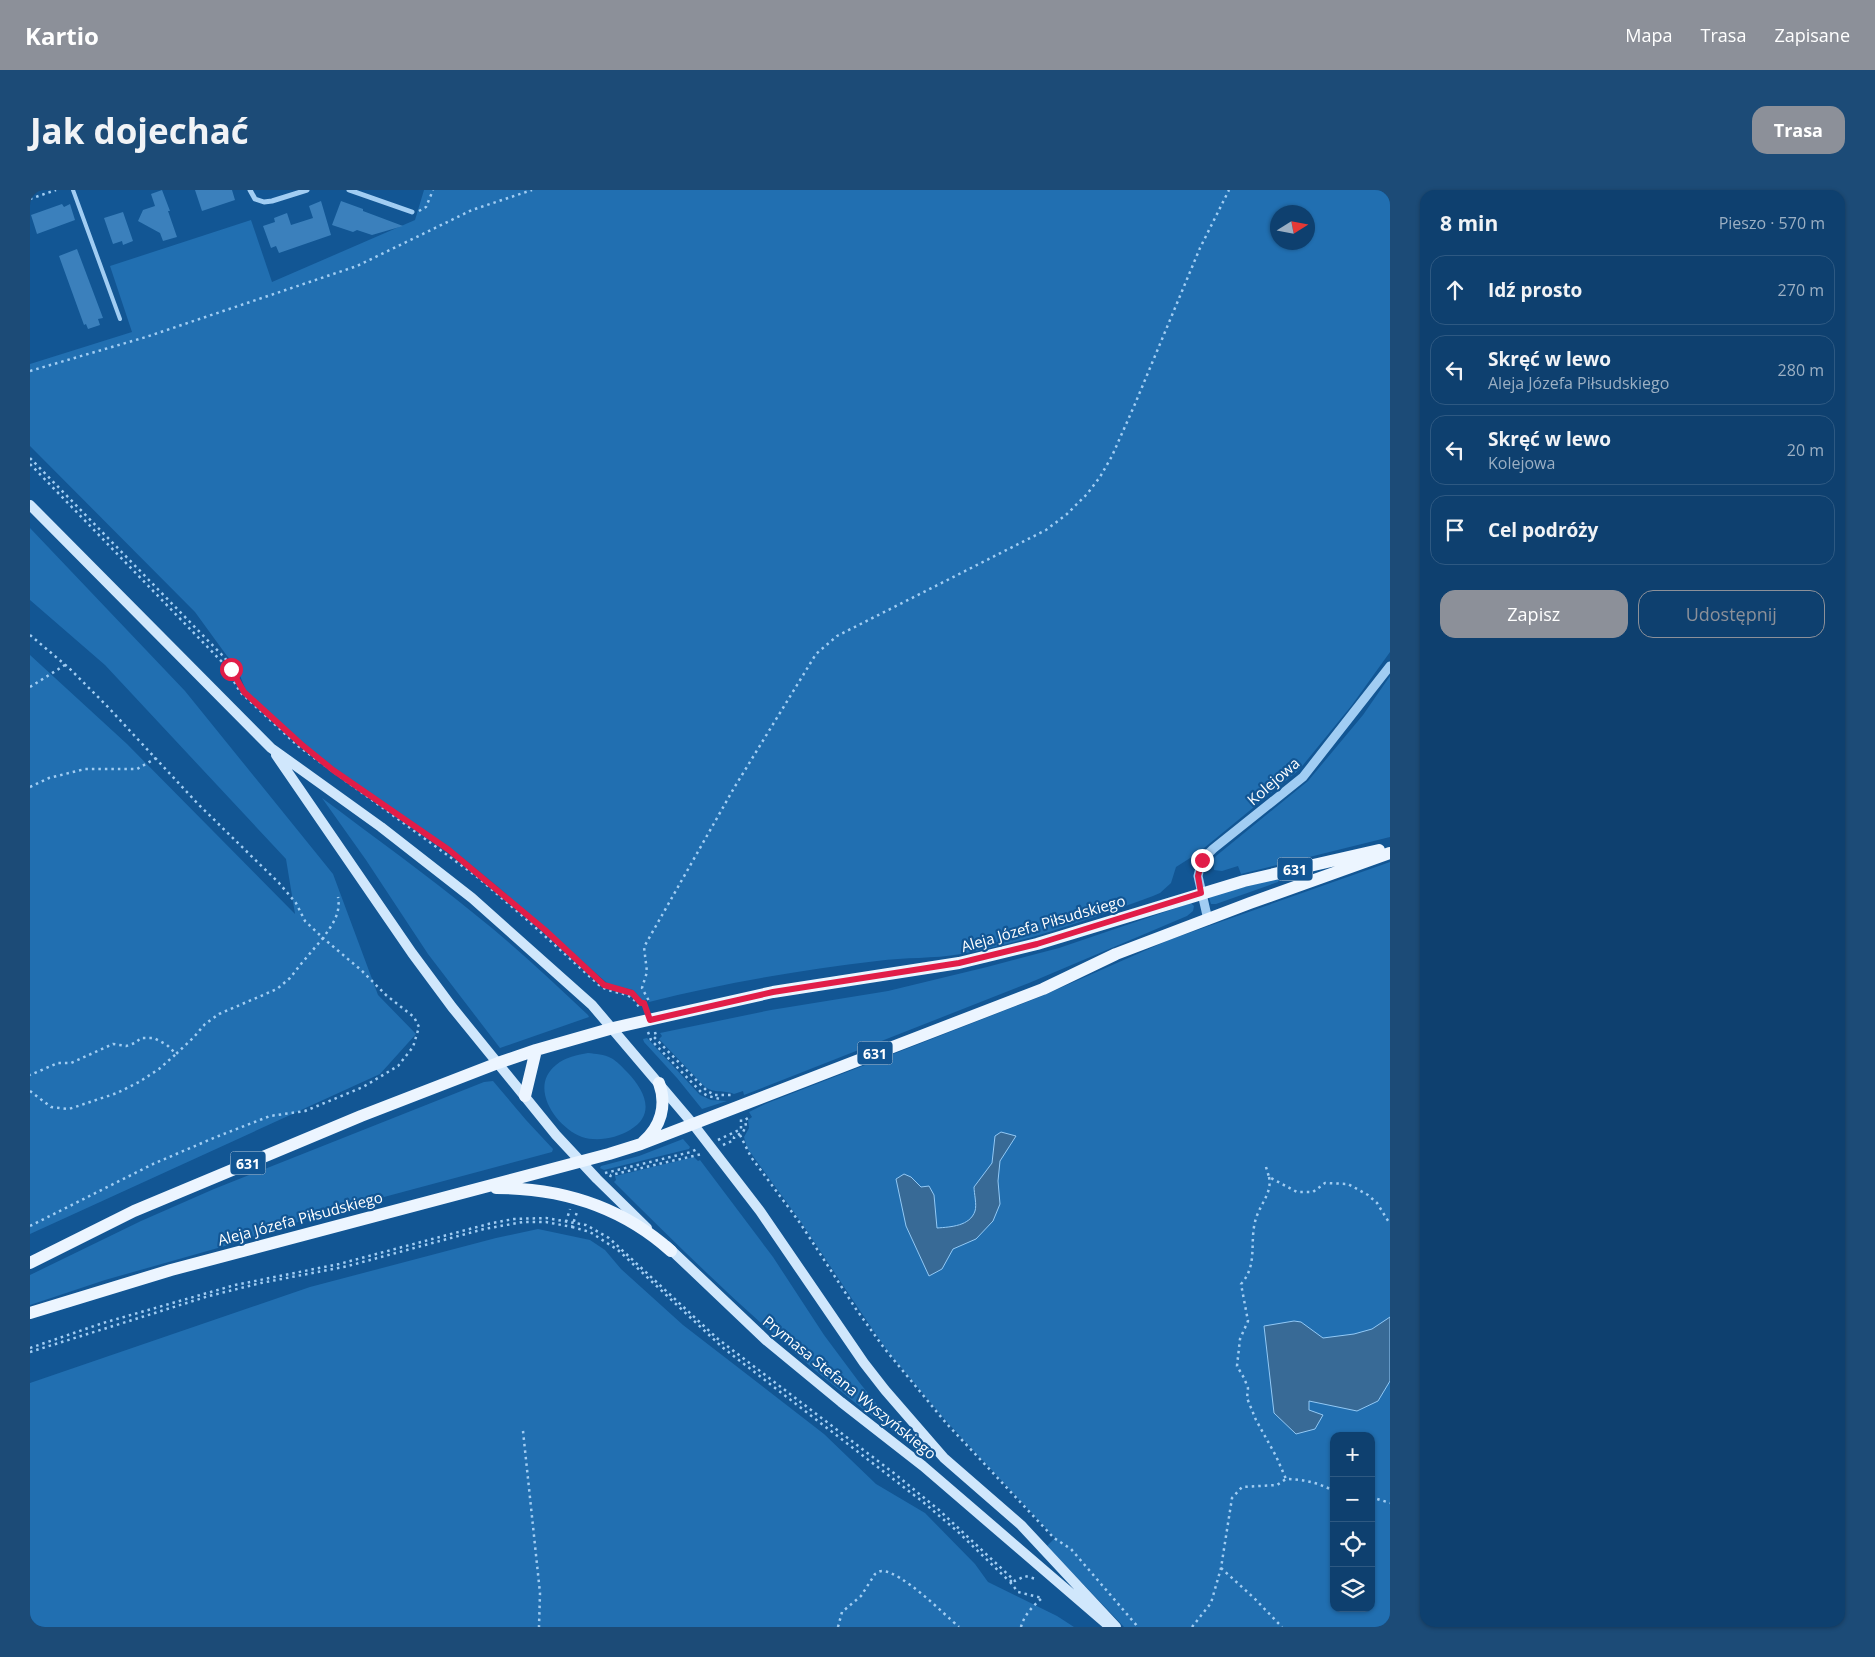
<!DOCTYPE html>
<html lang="pl">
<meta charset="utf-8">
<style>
body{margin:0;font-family:"Open Sans",sans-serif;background:#1c4b77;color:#f1f3f6}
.controls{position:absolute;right:15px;bottom:15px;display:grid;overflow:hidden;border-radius:10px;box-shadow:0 1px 4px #0004}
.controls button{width:45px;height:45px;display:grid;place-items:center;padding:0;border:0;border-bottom:1px solid #2e5982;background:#0e406f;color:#f1f3f6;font:25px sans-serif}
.compass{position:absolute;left:1240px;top:15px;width:45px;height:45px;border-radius:50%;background:#0e406f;box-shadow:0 1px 4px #0004;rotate:79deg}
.stop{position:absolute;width:15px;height:15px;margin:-11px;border:4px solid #e11d48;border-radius:50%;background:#fff}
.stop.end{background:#e11d48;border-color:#fff;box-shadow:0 1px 5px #0008}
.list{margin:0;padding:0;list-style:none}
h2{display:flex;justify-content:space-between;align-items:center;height:65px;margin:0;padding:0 20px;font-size:21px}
h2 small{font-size:16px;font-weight:400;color:#9bafc3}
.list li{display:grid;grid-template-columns:32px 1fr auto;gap:15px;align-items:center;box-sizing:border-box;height:70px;margin:0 10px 10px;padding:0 10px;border:1px solid #2e5982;border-radius:15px}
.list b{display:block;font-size:19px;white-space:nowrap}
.list p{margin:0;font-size:16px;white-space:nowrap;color:#9bafc3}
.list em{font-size:16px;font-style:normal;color:#9bafc3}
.actions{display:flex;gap:10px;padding:15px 20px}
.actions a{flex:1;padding:11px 0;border:1px solid #8c9099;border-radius:15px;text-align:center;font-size:18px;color:#8c9099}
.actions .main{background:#8c9099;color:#fff}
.icon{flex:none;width:28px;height:28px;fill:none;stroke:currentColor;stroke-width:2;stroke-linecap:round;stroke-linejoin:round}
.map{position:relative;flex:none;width:1360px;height:1437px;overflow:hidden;border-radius:15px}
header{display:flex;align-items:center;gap:30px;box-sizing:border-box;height:70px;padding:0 25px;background:#8c9099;color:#fff}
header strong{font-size:24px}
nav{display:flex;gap:28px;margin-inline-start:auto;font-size:18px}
.intro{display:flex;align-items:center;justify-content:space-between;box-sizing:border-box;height:120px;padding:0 30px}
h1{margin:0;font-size:35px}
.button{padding:12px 22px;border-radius:15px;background:#8c9099;color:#fff;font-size:18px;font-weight:700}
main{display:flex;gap:30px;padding:0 30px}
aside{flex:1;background:#0e406f;border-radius:15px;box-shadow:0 1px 4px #0004}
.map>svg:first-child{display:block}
</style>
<header>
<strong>Kartio</strong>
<nav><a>Mapa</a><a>Trasa</a><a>Zapisane</a></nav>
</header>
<div class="intro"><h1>Jak dojechać</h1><a class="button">Trasa</a></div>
<main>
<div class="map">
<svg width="1360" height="1437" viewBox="0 0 1360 1437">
<rect width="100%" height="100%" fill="#125694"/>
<!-- green -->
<path fill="#216fb1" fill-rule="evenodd" d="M394 0H1360V462L1322 515 1269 580 1168 663 1146 677 1141 693 1130 703 1123 706C1060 729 997 752 931 764 903 769 875 767 847 771 771 780 694 793 619 812L618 809 613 811 603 800 578 794 468 697 429 665 306 579 269 550 230 515 216 501 206 475 197 466 165 422 0 256V174L102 142 80 76 221 30 242 92 385 30ZM1248 22H1278V52H1248Z
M0 338 155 501 303 684 348 805 386 844 350 884 0 1044V465L97 554 265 724 256 669 75 475 0 410Z
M1360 486V647L1211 684 1208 676 1192 681 1184 680 1183 670 1186 666 1278 591 1333 525Z
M292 608C344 647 397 685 447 726 486 757 522 791 558 825L559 827 470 858 398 764 336 670Z
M1360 672V1437H1094L1017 1356 1025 1348 917 1232 859 1163 828 1118 771 1032 717 958 714 947 719 938 718 930 722 927 719 922 735 914 1012 806 1139 750ZM1304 1246H1341V1418H1304Z
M1250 688 1248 692 1186 714H1181L1179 708 1180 706Z
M1161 713 1164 716 1163 721 1157 726 999 793 714 905 713 901 704 904C696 900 686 904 675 897L629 849 632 846 630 843 741 820 858 801 957 777 1029 758Z
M617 848 670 905 681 910 697 911 672 919 647 888 614 852 613 849Z
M558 863C566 864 574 864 581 868 587 871 593 878 598 883 614 900 627 924 600 940 587 948 567 952 552 947 526 937 498 897 526 875 535 867 548 865 558 863Z
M463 891 496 930 523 959 522 962 298 1022 202 1054 75 1090 0 1115V1085L111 1031 184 999 454 892Z
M653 949 660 957 659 959 574 980 570 978 571 976 609 966Z
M664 967 668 971 670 970 743 1067 794 1145 829 1192 857 1227 875 1246 873 1249C768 1173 675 1083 584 992L586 990 585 986Z
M508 1039 560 1050 575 1060 591 1079 653 1135 794 1244 846 1294 895 1323 945 1374 958 1392 1027 1426 1044 1437H0V1193L280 1097 466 1048Z"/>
<!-- water -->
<path fill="#386a96" stroke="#92c9f6" d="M971 942 986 946 970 971 968 991 970 1014 963 1031 946 1049 923 1059 912 1079 899 1086 876 1036 866 989 874 984 881 987 891 997 899 996 904 1005 907 1038C921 1037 940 1036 945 1021 947 1015 944 1003 944 997L962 973 965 946Z
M1360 1127V1191L1348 1211 1327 1221 1279 1211V1220L1293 1225 1285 1239 1266 1244 1244 1223 1234 1136 1264 1131 1271 1132 1293 1148 1324 1144 1342 1139Z"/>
<!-- building -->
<path fill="#3b80bc" d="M132 0 140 21H138L147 47 133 51 130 43 108 31 113 20 125 16 121 4Z
M165 0H202L205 10 172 21Z
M291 11 301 45 249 63 246 56 241 58 233 36 245 32 244 28 257 23 261 35 283 28 279 16Z
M311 11 333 19V21L373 36 342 45 327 40 323 42 302 35Z
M32 14 34 17 40 14 45 30 7 44 1 25Z
M93 22 103 51 93 55 92 51 83 54 74 28Z
M47 59 73 128 68 129 70 135 58 139 56 134 54 135 29 66Z"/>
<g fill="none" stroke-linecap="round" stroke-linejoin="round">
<!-- path -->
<path stroke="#a1cdf3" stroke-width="2.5" stroke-dasharray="2.5 4" stroke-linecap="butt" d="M0 9 26 0
M389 21 396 17 403 0
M0 181 116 147 327 76 442 20 502 0
M0 268 195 468 214 502 271 553 303 580 419 660 515 740 574 795 602 803 611 813H614L616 818
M0 274 194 474 210 502 268 556 446 686 495 728 569 795C585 807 602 798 610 820
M0 445 39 478 76 515 168 614 249 693 266 713 275 731 293 748 271 774 260 788 247 799 189 824 175 834 164 847 146 864 137 855 124 848H111L105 853 96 856 83 854 41 873H28L0 885
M0 497 35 475
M0 597 19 588 55 579H107L126 568
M614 813 619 811 612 798 617 782 614 757 704 598 786 464 807 446 1016 340 1037 324 1057 304 1070 287 1082 266 1105 214 1170 58 1199 0
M618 842 621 850 671 902 678 906 690 909
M625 842 626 846 624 847 677 901 685 905H702
M0 901 21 917 39 919 87 903 109 892 129 879 146 864
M710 945 721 967 770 1033 826 1119 854 1158 916 1233 1024 1348 1041 1359 1108 1437
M688 950 711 939V929
M693 955 704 950V947L713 942 716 936 715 930 718 928V927
M1236 977 1239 987 1267 1002H1283L1295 993 1318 994 1338 1005 1347 1013 1360 1034
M575 983 661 962 669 958
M580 987 581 985 672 964
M1239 987C1242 1001 1233 1011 1228 1023 1217 1048 1230 1073 1211 1094L1218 1131 1210 1149 1207 1176 1214 1188 1218 1198 1217 1208 1226 1230 1246 1266 1256 1289C1273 1289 1289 1293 1304 1301
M536 1032 540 1019
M0 1036 123 974 186 947 240 926 275 921 333 897 368 876 383 857 389 837 384 827 356 805 331 780 293 748C302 735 311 724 308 707
M542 1037 560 1042 588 1060 692 1157 893 1312 927 1341 979 1391H985
M0 1158 73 1133 205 1095 309 1074 462 1033 484 1029 516 1028 556 1035 579 1048 688 1149 865 1284 909 1320 985 1391 995 1386 1006 1389
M0 1162 179 1106 231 1093 318 1076 454 1039 493 1032H516L542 1037 547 1022
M493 1241 510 1403 509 1437
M1341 1307 1360 1313
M1191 1378 1224 1408 1252 1437
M980 1392 988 1402 1012 1408C1003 1416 994 1425 991 1437
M808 1437 812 1422 831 1406 845 1384C847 1383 849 1381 852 1381 871 1381 914 1424 929 1437
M1162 1437 1181 1413 1191 1378 1202 1308 1212 1297 1247 1295 1256 1289"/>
<!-- service -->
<path stroke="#a1cdf3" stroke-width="4" d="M43 0 90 129"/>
<!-- minor -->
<path stroke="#a1cdf3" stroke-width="5" d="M220 0 225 9 234 12 242 11 277 0
M319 0 382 22"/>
<!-- tertiary -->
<path stroke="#a1cdf3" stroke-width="9" d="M1178 730 1168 686 1172 670 1183 659 1273 587 1360 476"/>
<!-- secondary -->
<path stroke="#d0e7fc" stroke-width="10" d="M0 315 241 558 351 637 442 708 562 815 663 934 730 1021 834 1173 855 1200 914 1268 991 1335 1086 1437
M246 565 382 763 422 817 526 945 567 989 617 1038
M637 1056 737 1151 811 1212 893 1276 1079 1436"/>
<!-- primary -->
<path stroke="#ecf5ff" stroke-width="12" d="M495 906 506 860
M613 952C631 937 637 915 629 893
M466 998C532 998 591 1016 641 1061
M0 1073 104 1021 331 926 468 873 506 860 583 838 743 802 929 773 1007 754 1214 691 1349 660
M0 1123 141 1080 579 964 611 954 1013 799 1086 764 1220 713 1360 663"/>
</g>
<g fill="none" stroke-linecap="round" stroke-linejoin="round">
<!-- route -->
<path stroke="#e11d48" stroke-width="6" d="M201 479 214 502 271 554 303 580 419 660 515 740 574 795 602 803 611 813H614L620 830 743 802 929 773 1007 754 1171 703 1168 686 1172 670"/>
</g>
<g text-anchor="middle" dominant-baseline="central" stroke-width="4.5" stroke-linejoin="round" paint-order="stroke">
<!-- shield labels -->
<g fill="#125694" stroke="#b8ccdf" stroke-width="1">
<rect x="1247.5" y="667.5" width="35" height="23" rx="4"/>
<rect x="827.5" y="851.5" width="35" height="23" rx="4"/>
<rect x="200.5" y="961.5" width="35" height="23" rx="4"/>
</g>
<g font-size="14" font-weight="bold" fill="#fff">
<text x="1265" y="679">631</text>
<text x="845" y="863">631</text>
<text x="218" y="973">631</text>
</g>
<!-- street labels -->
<g font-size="15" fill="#fff" stroke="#125694">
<text transform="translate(1243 591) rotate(-41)">Kolejowa</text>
<text transform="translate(1013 733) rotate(-16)">Aleja Józefa Piłsudskiego</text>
<text transform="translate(270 1028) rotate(-15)">Aleja Józefa Piłsudskiego</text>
<text transform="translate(820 1197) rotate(39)">Prymasa Stefana Wyszyńskiego</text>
</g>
</g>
</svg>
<div class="controls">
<button>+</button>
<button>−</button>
<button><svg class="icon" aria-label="locate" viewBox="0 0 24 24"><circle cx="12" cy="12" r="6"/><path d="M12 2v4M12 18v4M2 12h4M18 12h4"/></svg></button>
<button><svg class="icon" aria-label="layers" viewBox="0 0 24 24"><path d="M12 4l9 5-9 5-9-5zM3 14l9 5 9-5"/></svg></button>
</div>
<svg class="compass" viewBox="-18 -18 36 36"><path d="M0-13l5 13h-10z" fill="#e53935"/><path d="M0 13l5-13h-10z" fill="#9bafc3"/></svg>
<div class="stop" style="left:201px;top:479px"></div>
<div class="stop end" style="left:1172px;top:670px"></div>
</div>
<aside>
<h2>8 min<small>Pieszo · 570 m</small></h2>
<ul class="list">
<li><svg class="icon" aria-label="ahead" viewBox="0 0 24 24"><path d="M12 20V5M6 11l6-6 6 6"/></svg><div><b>Idź prosto</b></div><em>270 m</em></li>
<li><svg class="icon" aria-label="left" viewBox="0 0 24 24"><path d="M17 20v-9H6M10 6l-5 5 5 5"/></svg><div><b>Skręć w lewo</b><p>Aleja Józefa Piłsudskiego</p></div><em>280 m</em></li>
<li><svg class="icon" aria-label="left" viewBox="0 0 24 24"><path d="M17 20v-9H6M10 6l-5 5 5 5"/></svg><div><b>Skręć w lewo</b><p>Kolejowa</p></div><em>20 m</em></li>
<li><svg class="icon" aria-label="arrive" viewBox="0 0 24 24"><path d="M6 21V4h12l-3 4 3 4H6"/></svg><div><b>Cel podróży</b></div></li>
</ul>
<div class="actions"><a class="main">Zapisz</a><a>Udostępnij</a></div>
</aside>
</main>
